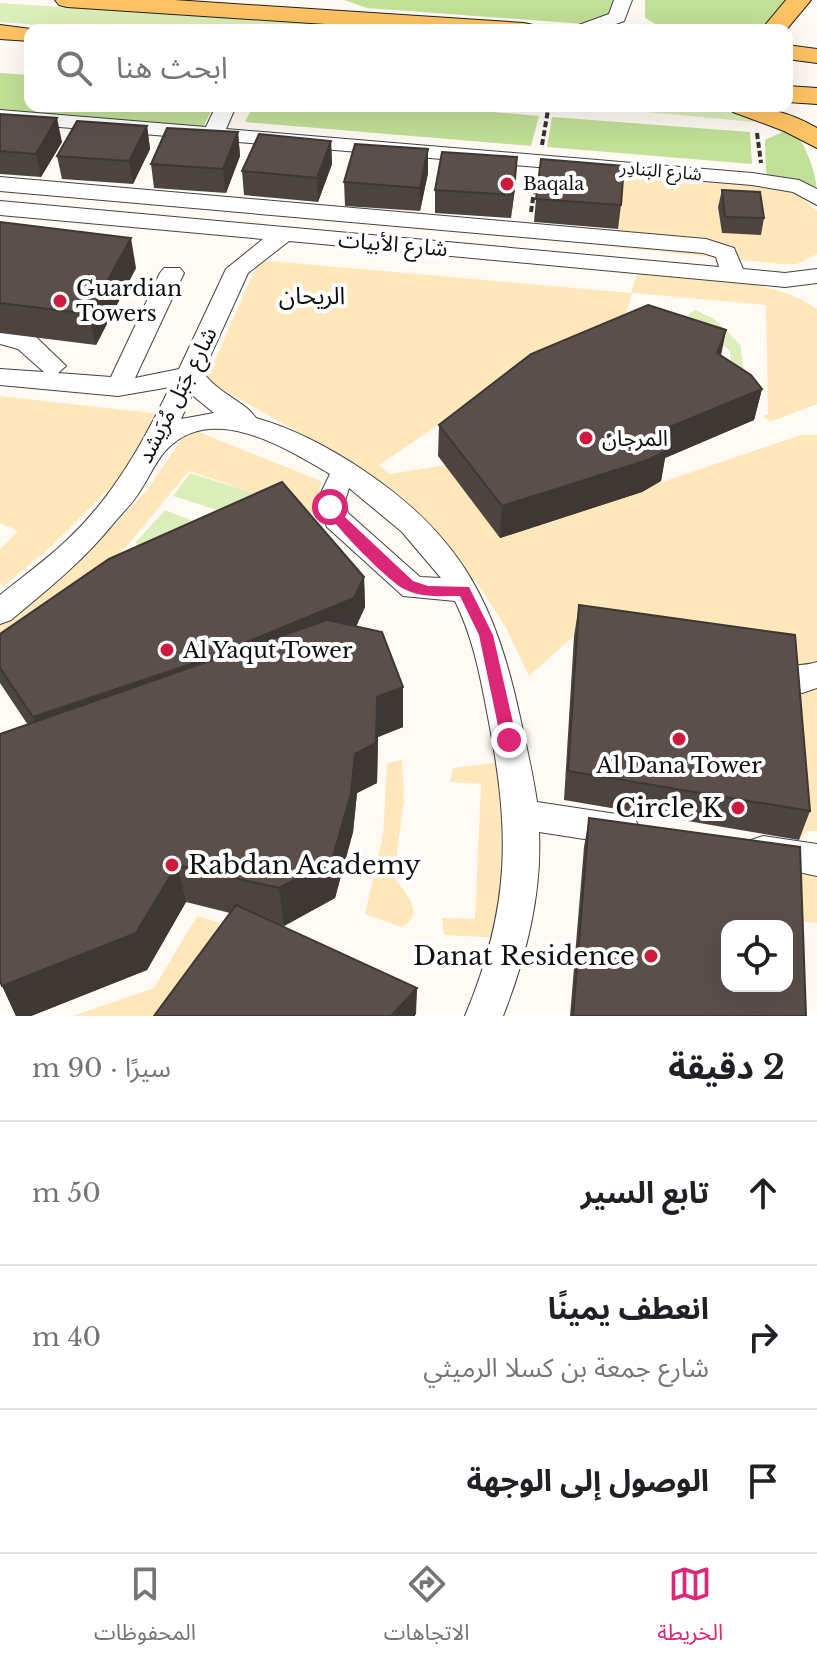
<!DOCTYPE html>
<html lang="ar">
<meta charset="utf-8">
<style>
body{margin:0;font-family:"Libre Baskerville","Noto Sans Arabic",serif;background:#f6f6f6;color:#202124;direction:rtl}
.controls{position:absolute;right:24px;bottom:24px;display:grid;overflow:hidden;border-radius:16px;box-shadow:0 8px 32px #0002}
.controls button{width:72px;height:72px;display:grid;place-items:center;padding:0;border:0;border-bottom:2px solid #e0e0e0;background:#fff;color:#202124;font:40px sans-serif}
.stop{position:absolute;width:24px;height:24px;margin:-18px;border:6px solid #db2777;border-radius:50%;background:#fff}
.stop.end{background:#db2777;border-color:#fff;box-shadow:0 2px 8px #0008}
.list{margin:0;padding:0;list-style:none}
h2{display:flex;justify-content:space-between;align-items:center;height:104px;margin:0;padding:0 32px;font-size:34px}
h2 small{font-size:26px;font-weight:400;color:#757577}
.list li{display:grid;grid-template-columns:52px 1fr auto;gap:24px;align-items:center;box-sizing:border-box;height:144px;padding:0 32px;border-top:2px solid #e0e0e0}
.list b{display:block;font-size:30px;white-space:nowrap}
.list p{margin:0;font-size:26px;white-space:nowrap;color:#757577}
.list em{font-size:26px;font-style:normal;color:#757577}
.icon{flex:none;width:44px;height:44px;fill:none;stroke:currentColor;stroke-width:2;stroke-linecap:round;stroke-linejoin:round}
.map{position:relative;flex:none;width:817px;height:1016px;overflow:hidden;direction:ltr}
.search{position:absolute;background:#fff;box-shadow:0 8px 32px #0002;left:24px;right:24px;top:24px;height:88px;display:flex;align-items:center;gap:20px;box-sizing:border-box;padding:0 28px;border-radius:16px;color:#757577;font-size:30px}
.sheet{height:536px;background:#fff}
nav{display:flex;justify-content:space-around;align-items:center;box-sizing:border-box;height:112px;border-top:2px solid #e0e0e0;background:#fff;font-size:22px;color:#757577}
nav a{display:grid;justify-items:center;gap:4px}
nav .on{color:#db2777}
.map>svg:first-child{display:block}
</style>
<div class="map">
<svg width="817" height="1016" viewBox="0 0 817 1016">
<rect width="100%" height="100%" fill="#fffbf4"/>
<!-- green -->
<path fill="#dceeb9" d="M0 3 399 30C266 30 133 33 0 22Z
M582 106H720L759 116 754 122Z
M695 310 713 318 740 344 744 372 724 362 731 360 730 351 687 315Z
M190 473 257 494 240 517 173 496Z
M165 510 227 534 173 559 135 543Z"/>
<!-- forest -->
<path fill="#c2e097" d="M344 0H617L614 18 585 24 367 8Z
M645 0H789L771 23 742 27 657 25 645 18Z
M0 73 30 75V106H214L203 127 0 110Z
M253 106H421L539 116 531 146 245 122Z
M552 117 750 132 752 164 547 147Z
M791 128C805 142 817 173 817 194L766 176 765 140Z"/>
<!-- sand -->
<path fill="#ffe7bc" d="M625 171 781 188 799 195 817 211V254L797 264H782L615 247Z
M259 260 631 293 637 273C690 278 773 277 817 309V404L770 422 763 416 768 414 766 305 632 293 623 326 509 377 379 465 390 474 446 465 500 537 801 435H817V831H807L799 840 574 636 529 676 505 626 475 580 368 472 206 380Z
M0 396 161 414 118 480 53 545 4 586 0 584V549L18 531 0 523Z
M189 428 321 481 316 514 189 471 128 545 64 607 0 653V622L70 571 147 490Z
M402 760 404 800 394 877C405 893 428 915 401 927L365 914 383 835 387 763Z
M500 762 508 787 502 938 444 935 442 918 475 919 481 784 450 782 453 768Z
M796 872 817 874V923L797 921Z
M197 916 220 923 170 1016H73L154 988Z"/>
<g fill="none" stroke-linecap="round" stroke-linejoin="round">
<defs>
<path id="minor" d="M614 0H632L624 21 600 30H574L576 26 609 14Z
M216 106H236L226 129 752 173 799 180 817 189V205L793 192 752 185 0 122V110L206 127Z
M0 177 706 239 734 248 743 269 785 273 817 269V283L785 287 289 241 248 273 203 372C217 393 246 402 256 418 295 429 332 449 366 472 463 538 496 606 520 717 526 745 533 773 537 802L623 815 635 819 640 830 635 841 623 845 539 832C542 894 526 958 503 1016H465C512 904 510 828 487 712 480 674 472 635 455 601L403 596 327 527 317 501 330 474C286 448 213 402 167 449 156 460 149 478 140 491 133 503 122 513 113 524 83 561 47 590 11 620L0 624V595C22 577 46 560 67 540 113 497 143 443 170 387L118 396 0 385V369L44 372 18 349 0 344V328L36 337 66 366 58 373 111 377 160 273 164 268H180L184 273 135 378 179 369 226 269 263 239 0 215V201L719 267 716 257 703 253 0 191ZM192 395 214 413 181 419ZM349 488 402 532 441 578 420 577 348 513 345 501Z
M817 662V688L802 693 775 687 770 678 775 669C789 664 802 667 817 662Z
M763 836 817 844V876L751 862 746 851 751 840Z"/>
<path id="major" d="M55 0H174L524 23 533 25 536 30H415L67 7 59 5Z
M786 0H811L786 30H761Z
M0 25 39 30H30V41L0 39Z
M787 45 817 49V63L787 59Z
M787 86 817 88V104L787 102Z
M729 106C762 106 788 111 817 128V148L784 131 733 112Z"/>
</defs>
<!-- minor casing -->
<use href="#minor" stroke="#434343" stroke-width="2"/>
<!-- major casing -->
<use href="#major" stroke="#212121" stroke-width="2"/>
<!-- path -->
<path stroke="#323232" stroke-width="4" stroke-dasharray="6 3" stroke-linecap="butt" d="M757 133 761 163
M542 145 548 110
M531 212 536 178"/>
<!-- minor -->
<use href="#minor" fill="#fff" fill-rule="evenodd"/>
<!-- major -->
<use href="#major" fill="#ffc364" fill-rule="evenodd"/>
</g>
<!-- wall -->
<path fill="#4d4440" d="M0 114 62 142 41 177 0 174Z
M147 126 150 149 133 184 62 179 57 156Z
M238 132 240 156 226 193 154 188 151 164Z
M331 141 332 164 318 202 244 195 242 171Z
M428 173 420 211 345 206 344 182Z
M516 180 511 218 435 213V190Z
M722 190 764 218 761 235 722 233 718 207Z
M536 199 621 205 618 229 534 222Z
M0 222 136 268 96 345 0 333Z
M726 330 721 356 762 389 754 420 665 458 661 481 642 492 500 538 438 456 439 425Z
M364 577 365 607 356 626 403 727 378 737 377 783 357 793 353 832 335 898 284 926 277 924 417 988 416 1015 230 913 186 902 147 970 31 1016H16L0 981 28 725 0 683V634Z
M579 605 810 811 799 840 564 800 574 636Z
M589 818 806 1016H570L584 847Z"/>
<!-- shaded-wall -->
<path fill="#3f3734" d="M57 118 62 142 41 177 36 154Z
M147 126 150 149 133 184 129 161Z
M238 132 240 156 226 193 223 169Z
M331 141 332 164 318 202 317 178Z
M428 149V173L420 211V188Z
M517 157 516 180 511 218 513 195Z
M131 238 136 268 96 345 89 314Z
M726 330 719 361 717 353Z
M762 389 754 420 665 458 661 481 642 492 500 538 502 506 631 443Z
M364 577 365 607 355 629 43 747 33 717Z
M403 687V727L378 737 377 783 357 793 353 832 335 898 284 926 279 888 355 754 377 697Z
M177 865 186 902 147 970 31 1016H16L2 986Z
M417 988 415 1016H391Z"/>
<!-- building -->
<path fill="#5a4f4b" stroke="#3f3734" stroke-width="2" fill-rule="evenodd" d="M0 114 57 118 36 154 0 151Z
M77 121 147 126 129 161 57 156Z
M167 128 238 132 223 169 151 164Z
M259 134 331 141 317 178 242 171Z
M355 144 428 149 420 188 344 182Z
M442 152 517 157 513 195 435 190Z
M541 159 624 166 621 205 536 199Z
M722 190 760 192 764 218 725 217Z
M0 222 131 238 89 314 0 303Z
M648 305 726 330 717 353 751 375 762 389 631 443 661 445 667 450 648 460 502 506 439 425 531 354Z
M282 482 364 577 354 598 203 660 33 717 0 668V634L109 559Z
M579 605 795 635 810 811 568 771Z
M327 620 382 632 403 687 377 697 376 743 355 754 351 793 332 860 279 888 177 865 136 933 2 986 0 981V734Z
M589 818 800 847 806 1016H573ZM727 926H787V986H727Z
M236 905 417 988 391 1016H154Z"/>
<!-- route -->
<path fill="#db2777" d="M330 503 413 581 428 586 469 587 493 635 517 740 514 745 509 747 501 740 479 635 460 596C442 596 421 598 404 589 386 579 333 525 324 507Z"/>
<!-- markers -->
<g fill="#cd1b3d" stroke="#fff" stroke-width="3">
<circle cx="507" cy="184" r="8"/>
<circle cx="60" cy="301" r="8"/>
<circle cx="586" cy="438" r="8"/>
<circle cx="167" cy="650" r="8"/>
<circle cx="679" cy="739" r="8"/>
<circle cx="738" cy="808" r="8"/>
<circle cx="172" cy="865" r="8"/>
<circle cx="651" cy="956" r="8"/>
</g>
<g text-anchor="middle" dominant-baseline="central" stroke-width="8" stroke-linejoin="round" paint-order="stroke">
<!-- far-street labels -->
<g font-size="18" fill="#101010" stroke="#fff">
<text transform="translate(661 171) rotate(5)">شارع البَنادِر</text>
</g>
<!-- far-poi labels -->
<g font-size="18" fill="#101010" stroke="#fff" text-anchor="start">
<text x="523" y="184">Baqala</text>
</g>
<!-- street labels -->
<g font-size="22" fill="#101010" stroke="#fff">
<text transform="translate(393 244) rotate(5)">شارع الأبيات</text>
<text transform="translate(177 395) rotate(-63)">شارع جَبَل مُرَيشد</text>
</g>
<!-- poi labels -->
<g font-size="22" fill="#101010" stroke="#fff" text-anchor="start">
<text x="76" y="288">Guardian<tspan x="76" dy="25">Towers</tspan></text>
<text x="602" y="438">المرجان</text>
<text x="183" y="650">Al Yaqut Tower</text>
<text x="679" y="765" text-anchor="middle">Al Dana Tower</text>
</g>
<!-- neighbourhood labels -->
<g font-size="24" fill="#101010" stroke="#fff">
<text x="312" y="295">الريحان</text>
</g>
<!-- near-poi labels -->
<g font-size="26" fill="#101010" stroke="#fff" text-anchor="end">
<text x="722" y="808">Circle K</text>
<text x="188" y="865" text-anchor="start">Rabdan Academy</text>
<text x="635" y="956">Danat Residence</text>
</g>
</g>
</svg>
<div class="controls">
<button><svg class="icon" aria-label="locate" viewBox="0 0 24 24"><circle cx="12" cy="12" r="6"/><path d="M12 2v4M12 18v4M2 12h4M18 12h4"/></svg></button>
</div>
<div class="stop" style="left:330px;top:507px"></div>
<div class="stop end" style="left:509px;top:740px"></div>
<div class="search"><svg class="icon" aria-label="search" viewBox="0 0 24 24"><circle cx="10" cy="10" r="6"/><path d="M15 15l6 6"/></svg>ابحث هنا</div>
</div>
<section class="sheet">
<h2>2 دقيقة<small>سيرًا · 90 m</small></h2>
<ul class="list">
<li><svg class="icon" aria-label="ahead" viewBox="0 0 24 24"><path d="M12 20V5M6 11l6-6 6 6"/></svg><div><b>تابع السير</b></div><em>50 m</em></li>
<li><svg class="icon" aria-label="right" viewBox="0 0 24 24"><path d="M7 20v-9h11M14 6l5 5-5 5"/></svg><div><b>انعطف يمينًا</b><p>شارع جمعة بن كسلا الرميثي</p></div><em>40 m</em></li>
<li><svg class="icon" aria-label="arrive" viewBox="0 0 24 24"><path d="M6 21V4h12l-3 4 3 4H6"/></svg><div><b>الوصول إلى الوجهة</b></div></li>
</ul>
</section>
<nav>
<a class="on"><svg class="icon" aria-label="map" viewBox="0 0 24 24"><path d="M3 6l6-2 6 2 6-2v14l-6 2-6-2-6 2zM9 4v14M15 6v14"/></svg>الخريطة</a>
<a><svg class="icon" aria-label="directions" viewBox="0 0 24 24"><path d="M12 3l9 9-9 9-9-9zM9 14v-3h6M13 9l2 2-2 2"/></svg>الاتجاهات</a>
<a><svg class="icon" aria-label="saved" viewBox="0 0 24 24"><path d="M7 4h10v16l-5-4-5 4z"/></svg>المحفوظات</a>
</nav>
